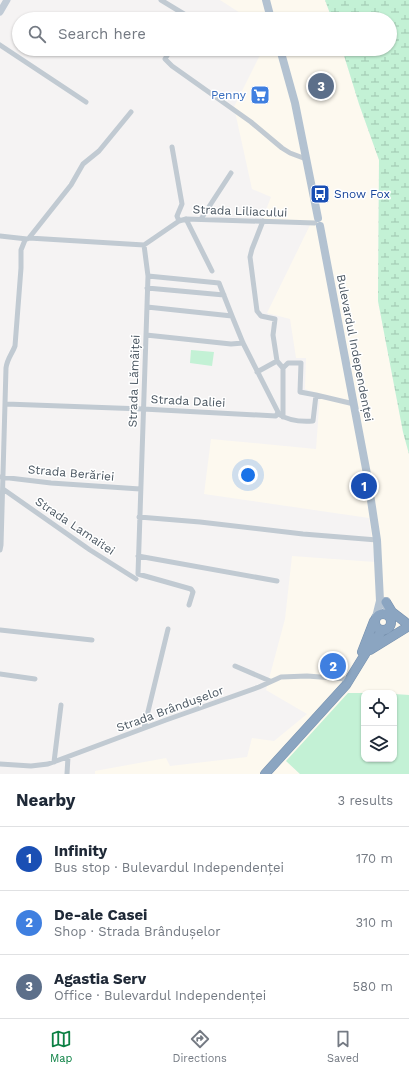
<!DOCTYPE html>
<meta charset="utf-8">
<style>
body{margin:0;font-family:"Work Sans",sans-serif;background:#f2f2f3;color:#1f2937}
.controls{position:absolute;right:12px;bottom:12px;display:grid;overflow:hidden;border-radius:8px;box-shadow:0 1px 3px #0004}
.controls button{width:36px;height:36px;display:grid;place-items:center;padding:0;border:0;border-bottom:1px solid #e0e1e3;background:#fff;color:#1f2937;font:20px sans-serif}
.you{position:absolute;left:248px;top:475px;width:14px;height:14px;margin:-10px;border:3px solid #fff;border-radius:50%;background:#1a73e8;box-shadow:0 0 0 6px #1a73e833}
.badge{display:grid;place-items:center;width:26px;height:26px;border-radius:50%;background:#0b8043;color:#fff;font-size:13px;font-weight:700}
.pin{position:absolute;translate:-50% -50%;border:2px solid #fff;box-shadow:0 1px 4px #0006}
.list{margin:0;padding:0;list-style:none}
h2{display:flex;justify-content:space-between;align-items:center;height:52px;margin:0;padding:0 16px;font-size:17px}
h2 small{font-size:13px;font-weight:400;color:#747a83}
.list li{display:grid;grid-template-columns:26px 1fr auto;gap:12px;align-items:center;box-sizing:border-box;height:64px;padding:0 16px;border-top:1px solid #e0e1e3}
.list b{display:block;font-size:15px;white-space:nowrap}
.list p{margin:0;font-size:13px;white-space:nowrap;color:#747a83}
.list em{font-size:13px;font-style:normal;color:#747a83}
.icon{flex:none;width:22px;height:22px;fill:none;stroke:currentColor;stroke-width:2;stroke-linecap:round;stroke-linejoin:round}
.map{position:relative;flex:none;width:409px;height:774px;overflow:hidden}
.search{position:absolute;background:#fff;box-shadow:0 1px 3px #0004;left:12px;right:12px;top:12px;height:44px;display:flex;align-items:center;gap:10px;box-sizing:border-box;padding:0 14px;border-radius:22px;color:#747a83;font-size:15px}
.sheet{height:244px;background:#fff}
nav{display:flex;justify-content:space-around;align-items:center;box-sizing:border-box;height:56px;border-top:1px solid #e0e1e3;background:#fff;font-size:11px;color:#747a83}
nav a{display:grid;justify-items:center;gap:2px}
nav .on{color:#0b8043}
.map>svg:first-child{display:block}
</style>
<div class="map">
<svg width="409" height="774" viewBox="0 0 409 774">
<defs>
<pattern id="wetland-marsh" width="20" height="14" patternUnits="userSpaceOnUse"><rect width="20" height="14" fill="#c3f1d5"/><path d="M1 5h8M5 5V1M11 12h8M15 12V8" fill="none" stroke="#a0c6b0"/></pattern>
</defs>
<rect width="100%" height="100%" fill="#f5f3f3"/>
<!-- commercial -->
<path fill="#fdf9ef" d="M220 0H325L332 19H247L248 18Z
M260 49H342L359 104 379 160 378 301 403 432 409 454V695L394 694V693H364L286 761 300 774H95V771L166 758 170 766 247 757 252 738 274 741 307 714 266 690 285 619 292 556 375 562 369 518 204 494 211 439 316 449 320 394 305 389 306 358H296L290 319 267 313 312 221 262 220 271 197 252 189 234 107 262 51Z"/>
<!-- grass -->
<path fill="#c3f1d5" d="M191 350 214 352 212 366 190 363Z
M348 693H364V759H394V694L409 695V774H300L286 761Z"/>
<!-- wetland -->
<path fill="url(#wetland-marsh)" d="M325 0H409V454L403 432 378 301 379 160 359 104 342 49H390V19H332Z"/>
<g fill="none" stroke-linecap="round" stroke-linejoin="round">
<defs>
<path id="highway" d="M386 602 392 612 405 622
M375 622a8 8 0 1 1 16 0a8 8 0 1 1-16 0Z
M370 650 409 626
M362 652 374 621
M265 774 346 685 370 646 382 631"/>
</defs>
<!-- highway casing -->
<use href="#highway" stroke="#7690ad" stroke-width="10"/>
<!-- street -->
<path stroke="#c1cad2" stroke-width="5" d="M161 0 184 14 185 19
M0 45 86 102
M171 49 165 59 172 66 251 122 282 148 290 153 306 159
M131 112 99 151 83 164 71 185 29 238 144 245 179 221 186 219 315 223
M172 147 182 204 177 216 179 221
M186 219 212 271
M201 219 231 173
M0 236 27 239
M144 245 148 276 138 574 191 589 193 592 189 605
M148 276 219 283 232 316
M147 288 224 295
M146 335 231 344 243 343
M277 361 283 368 288 363H301L300 392 316 395 354 404
M257 372 277 361 273 335 275 319 261 316 257 311 250 257 252 249 263 221
M6 404 143 409 276 416 278 412 277 410 243 343 232 316 147 307
M278 414C289 421 300 422 313 421L316 395
M283 417V368
M1 477 51 483 140 489
M3 489 90 550 136 579
M139 517 200 522 303 534 377 540
M0 550 1 545 6 368C7 359 12 354 15 346L21 268V250L25 240
M138 556 277 581
M0 630 92 640
M235 666 270 681
M0 674 35 679
M144 728 168 629
M54 762 61 705
M0 764 31 766 48 764 166 720 259 687 281 677 307 676 347 679
M67 774 68 757"/>
<!-- secondary -->
<path stroke="#c1cbd6" stroke-width="7" d="M0 12 7 0"/>
<!-- primary -->
<path stroke="#b3c2d1" stroke-width="8" d="M266 0 271 19
M280 49 295 103 318 218
M320 226 367 474 377 540 380 601 376 617
M386 601 387 615"/>
<!-- highway -->
<use href="#highway" stroke="#8ba5c1" stroke-width="9"/>
</g>
<!-- icons -->
<defs>
<symbol id="supermarket-square" viewBox="-11 -11 22 22"><rect x="-9" y="-9" width="18" height="18" rx="4" fill="#3f7fe0" stroke="#fff"/><path d="M-6-5.5h2.5l.6 2H6L4.5 2H-2.5L-4.4-4H-6ZM-1.5 3.2a1.3 1.3 0 1 0 .1 0ZM3 3.2a1.3 1.3 0 1 0 .1 0Z" fill="#fff"/></symbol>
<symbol id="bus-square" viewBox="-11 -11 22 22"><rect x="-9" y="-9" width="18" height="18" rx="4" fill="#1a4fb4" stroke="#fff"/><path d="M-5-6H5V4H4V6H2V4H-2V6H-4V4H-5ZM-3.5-4V0h7V-4ZM-3.5 1.2v1.5H-2V1.2ZM2 1.2v1.5H3.5V1.2Z" fill="#fff"/></symbol>
</defs>
<g fill-rule="evenodd">
<use href="#supermarket-square" x="249" y="84" width="22" height="22"/>
<use href="#bus-square" x="309" y="183" width="22" height="22"/>
</g>
<g text-anchor="middle" dominant-baseline="central" stroke-width="3" stroke-linejoin="round" paint-order="stroke">
<!-- shop labels -->
<g font-size="12" fill="#366cbe" stroke="#fff" text-anchor="end">
<text x="246" y="95">Penny</text>
</g>
<!-- transit labels -->
<g font-size="12" fill="#164399" stroke="#fff" text-anchor="start">
<text x="334" y="194">Snow Fox</text>
</g>
<!-- street labels -->
<g font-size="12" fill="#4a5661" stroke="#fff">
<text transform="translate(240 211) rotate(2)">Strada Liliacului</text>
<text transform="translate(355 348) rotate(79)">Bulevardul Independenței</text>
<text transform="translate(134 381) rotate(-88)">Strada Lămâiței</text>
<text transform="translate(188 401) rotate(3)">Strada Daliei</text>
<text transform="translate(71 473) rotate(5)">Strada Berăriei</text>
<text transform="translate(75 526) rotate(34)">Strada Lamaitei</text>
<text transform="translate(170 709) rotate(-20)">Strada Brândușelor</text>
</g>
</g>
</svg>
<div class="controls">
<button><svg class="icon" aria-label="locate" viewBox="0 0 24 24"><circle cx="12" cy="12" r="6"/><path d="M12 2v4M12 18v4M2 12h4M18 12h4"/></svg></button>
<button><svg class="icon" aria-label="layers" viewBox="0 0 24 24"><path d="M12 4l9 5-9 5-9-5zM3 14l9 5 9-5"/></svg></button>
</div>
<div class="you"></div>
<div class="pin badge" style="left:364px;top:486px;background:#1a4fb4">1</div>
<div class="pin badge" style="left:333px;top:666px;background:#3f7fe0">2</div>
<div class="pin badge" style="left:321px;top:86px;background:#5c6f8a">3</div>
<div class="search"><svg class="icon" aria-label="search" viewBox="0 0 24 24"><circle cx="10" cy="10" r="6"/><path d="M15 15l6 6"/></svg>Search here</div>
</div>
<section class="sheet">
<h2>Nearby<small>3 results</small></h2>
<ul class="list">
<li><span class="badge" style="background:#1a4fb4">1</span><div><b>Infinity</b><p>Bus stop · Bulevardul Independenței</p></div><em>170 m</em></li>
<li><span class="badge" style="background:#3f7fe0">2</span><div><b>De-ale Casei</b><p>Shop · Strada Brândușelor</p></div><em>310 m</em></li>
<li><span class="badge" style="background:#5c6f8a">3</span><div><b>Agastia Serv</b><p>Office · Bulevardul Independenței</p></div><em>580 m</em></li>
</ul>
</section>
<nav>
<a class="on"><svg class="icon" aria-label="map" viewBox="0 0 24 24"><path d="M3 6l6-2 6 2 6-2v14l-6 2-6-2-6 2zM9 4v14M15 6v14"/></svg>Map</a>
<a><svg class="icon" aria-label="directions" viewBox="0 0 24 24"><path d="M12 3l9 9-9 9-9-9zM9 14v-3h6M13 9l2 2-2 2"/></svg>Directions</a>
<a><svg class="icon" aria-label="saved" viewBox="0 0 24 24"><path d="M7 4h10v16l-5-4-5 4z"/></svg>Saved</a>
</nav>
